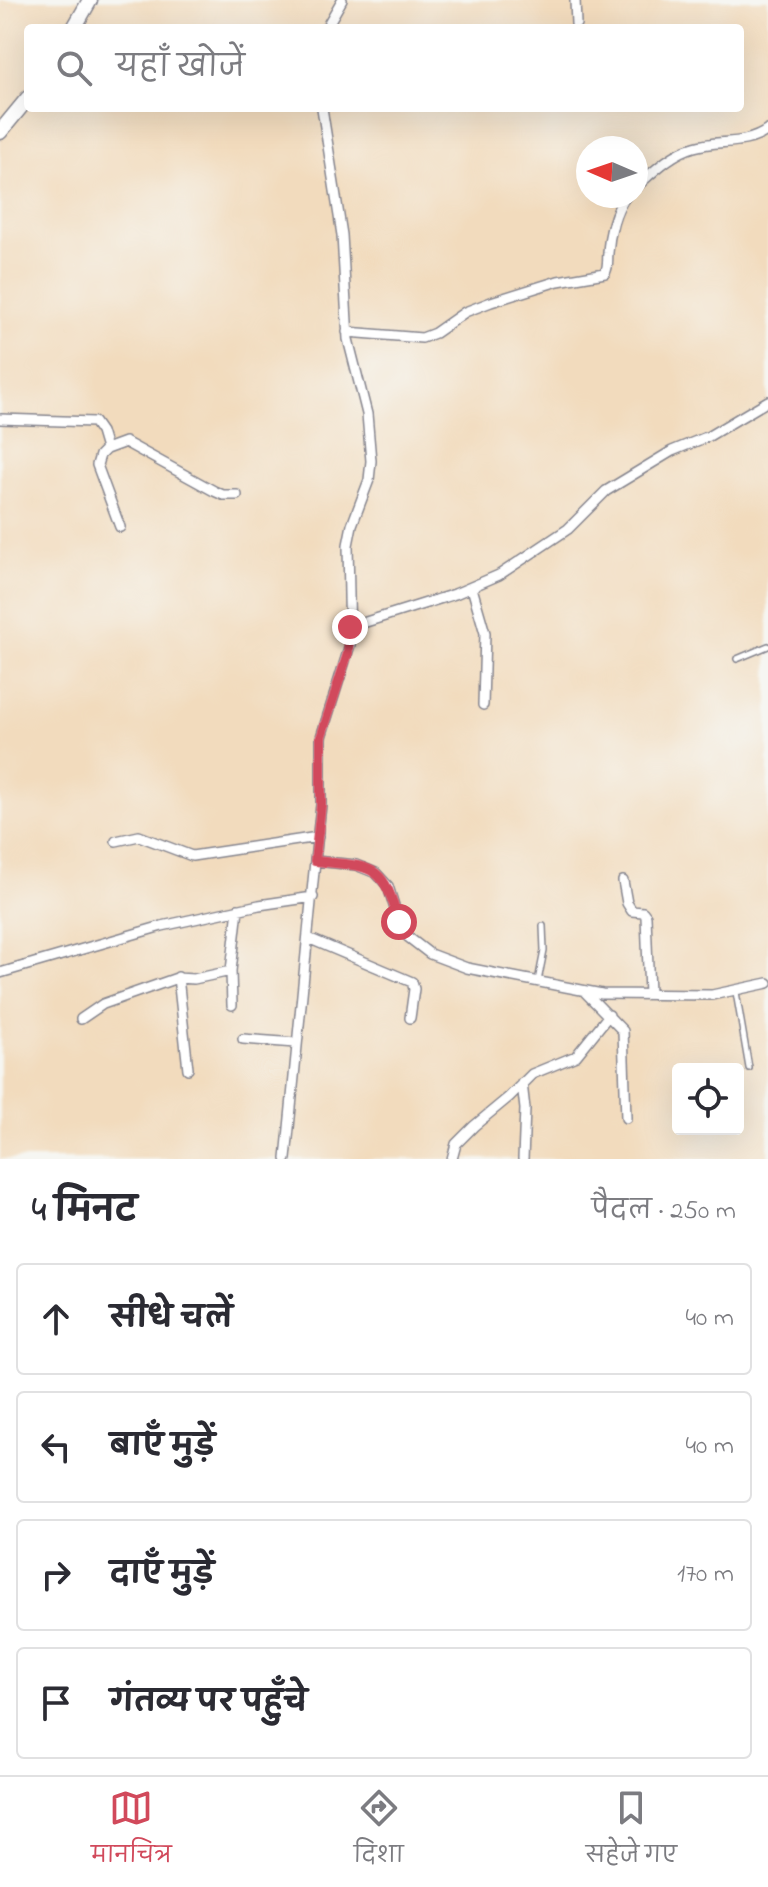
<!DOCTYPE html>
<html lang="hi">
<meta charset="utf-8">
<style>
body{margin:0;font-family:"Indie Flower","Playpen Sans Deva",sans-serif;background:#f7f7f7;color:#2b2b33}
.controls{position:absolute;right:24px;bottom:24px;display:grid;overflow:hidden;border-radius:8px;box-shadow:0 8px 32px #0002}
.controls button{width:72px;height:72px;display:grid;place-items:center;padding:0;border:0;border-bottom:2px solid #e1e1e2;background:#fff;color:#2b2b33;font:40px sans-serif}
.compass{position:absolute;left:576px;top:136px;width:72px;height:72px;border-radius:50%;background:#fff;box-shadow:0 8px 32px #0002;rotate:272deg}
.stop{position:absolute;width:24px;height:24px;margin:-18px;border:6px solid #d1495b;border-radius:50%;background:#fff}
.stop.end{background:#d1495b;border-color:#fff;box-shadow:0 2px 8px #0008}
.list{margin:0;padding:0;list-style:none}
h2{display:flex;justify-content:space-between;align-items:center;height:104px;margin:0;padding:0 32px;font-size:34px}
h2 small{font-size:26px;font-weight:400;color:#7c7c81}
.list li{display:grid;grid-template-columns:52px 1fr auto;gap:24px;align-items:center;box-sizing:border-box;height:112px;margin:0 16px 16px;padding:0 16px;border:2px solid #e1e1e2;border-radius:8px}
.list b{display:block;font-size:30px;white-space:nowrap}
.list em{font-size:26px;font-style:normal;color:#7c7c81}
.icon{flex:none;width:44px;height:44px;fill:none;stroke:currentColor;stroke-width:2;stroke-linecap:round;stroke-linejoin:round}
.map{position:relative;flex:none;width:768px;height:1159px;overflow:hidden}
.search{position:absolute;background:#fff;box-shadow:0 8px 32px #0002;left:24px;right:24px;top:24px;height:88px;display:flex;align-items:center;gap:20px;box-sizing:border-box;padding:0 28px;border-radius:8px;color:#7c7c81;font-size:30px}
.sheet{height:616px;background:#fff}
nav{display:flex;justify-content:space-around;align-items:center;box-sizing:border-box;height:112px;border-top:2px solid #e1e1e2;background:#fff;font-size:22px;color:#7c7c81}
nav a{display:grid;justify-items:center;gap:4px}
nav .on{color:#d1495b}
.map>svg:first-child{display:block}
</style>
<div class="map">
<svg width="768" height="1159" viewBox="0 0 768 1159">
<rect width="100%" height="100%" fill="#f6f6f2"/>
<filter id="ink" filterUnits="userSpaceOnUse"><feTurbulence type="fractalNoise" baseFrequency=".0125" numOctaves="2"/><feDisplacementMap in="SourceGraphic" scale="16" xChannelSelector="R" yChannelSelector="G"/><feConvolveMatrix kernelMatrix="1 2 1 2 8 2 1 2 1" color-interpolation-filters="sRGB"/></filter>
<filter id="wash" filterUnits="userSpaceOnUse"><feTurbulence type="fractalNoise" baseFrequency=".006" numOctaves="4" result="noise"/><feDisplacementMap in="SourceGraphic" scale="32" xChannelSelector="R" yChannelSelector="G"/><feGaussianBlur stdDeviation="1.8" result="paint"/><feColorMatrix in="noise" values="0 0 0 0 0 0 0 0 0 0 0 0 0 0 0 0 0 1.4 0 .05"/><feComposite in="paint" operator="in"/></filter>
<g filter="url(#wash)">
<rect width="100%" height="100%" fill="#f2dbbd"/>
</g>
<g filter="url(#ink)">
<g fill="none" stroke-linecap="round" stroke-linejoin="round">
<defs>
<path id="lane" d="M737 659 768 646
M538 981 544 951 543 926
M736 992 749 1068"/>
<path id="street" d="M575 0 576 24
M326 28 342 0
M322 108 342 235 348 339 367 414 371 461 369 480 352 525 348 545 350 645 321 737V805L315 861 356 865 376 873 388 886 399 922 408 937 430 954 467 968 602 994 712 995 768 983
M636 187C653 172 672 153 694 147 720 139 744 147 768 130
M347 332 422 338 435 333 465 312 491 302 558 281 605 273C609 265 607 262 608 253 609 235 615 210 626 196
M0 419 94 422 101 432 106 449
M120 527 97 465 100 455 106 449 125 442 214 491 223 495H237
M472 588 485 633 483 705
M350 627 455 594 499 575 568 529 606 491 672 451 709 436 768 401
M116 841 139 836 192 856 318 837
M623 881 627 903 632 911 643 912 646 916 649 994
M308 938 412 982 414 989 410 1018
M0 973 162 926 259 905 313 897
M178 977 188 1069
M585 992 623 1031 626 1118
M232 1005 231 971 238 909
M81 1019 103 1004 177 978 194 979 231 971
M243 1039 296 1043
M522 1083 525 1109 523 1159
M286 1159 315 861
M452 1159 456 1144 474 1126 509 1097 532 1074 576 1056 609 1015"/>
<path id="secondary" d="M74 28 90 0
M0 132 28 98"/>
</defs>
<!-- lane casing -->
<use href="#lane" stroke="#86858e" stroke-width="8"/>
<!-- street casing -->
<use href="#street" stroke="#86858e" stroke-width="12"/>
<!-- secondary casing -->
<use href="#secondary" stroke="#86858e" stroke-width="17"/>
<!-- lane -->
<use href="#lane" stroke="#fff" stroke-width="5"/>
<!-- street -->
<use href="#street" stroke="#fff" stroke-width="9"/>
<!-- secondary -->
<use href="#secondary" stroke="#fff" stroke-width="14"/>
</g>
</g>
<g fill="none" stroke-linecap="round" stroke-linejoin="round" filter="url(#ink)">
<!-- route -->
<path stroke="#d1495b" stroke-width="10" d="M350 627 348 653 321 737V805L315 861C374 867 382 862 399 922"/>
</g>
</svg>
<div class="controls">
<button><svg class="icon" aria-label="locate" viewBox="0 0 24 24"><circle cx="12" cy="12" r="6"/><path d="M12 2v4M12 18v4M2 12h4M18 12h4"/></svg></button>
</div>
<svg class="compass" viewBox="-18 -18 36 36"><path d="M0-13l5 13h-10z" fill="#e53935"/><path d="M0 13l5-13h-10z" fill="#7c7c81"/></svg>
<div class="stop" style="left:399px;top:922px"></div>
<div class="stop end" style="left:350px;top:627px"></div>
<div class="search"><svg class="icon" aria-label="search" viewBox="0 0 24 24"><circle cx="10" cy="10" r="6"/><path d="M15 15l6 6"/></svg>यहाँ खोजें</div>
</div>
<section class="sheet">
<h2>4 मिनट<small>पैदल · 250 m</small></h2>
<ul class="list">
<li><svg class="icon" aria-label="ahead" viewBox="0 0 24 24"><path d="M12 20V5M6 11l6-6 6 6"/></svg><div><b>सीधे चलें</b></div><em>40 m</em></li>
<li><svg class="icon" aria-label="left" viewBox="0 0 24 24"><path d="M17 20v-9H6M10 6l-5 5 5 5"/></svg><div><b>बाएँ मुड़ें</b></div><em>40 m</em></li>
<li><svg class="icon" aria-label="right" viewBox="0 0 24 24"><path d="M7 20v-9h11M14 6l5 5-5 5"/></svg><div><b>दाएँ मुड़ें</b></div><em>170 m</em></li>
<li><svg class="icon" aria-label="arrive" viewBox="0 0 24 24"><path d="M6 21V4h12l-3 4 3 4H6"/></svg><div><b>गंतव्य पर पहुँचे</b></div></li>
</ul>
</section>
<nav>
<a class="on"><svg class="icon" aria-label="map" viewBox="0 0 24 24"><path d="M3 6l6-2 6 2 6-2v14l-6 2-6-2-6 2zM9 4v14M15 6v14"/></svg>मानचित्र</a>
<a><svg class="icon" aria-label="directions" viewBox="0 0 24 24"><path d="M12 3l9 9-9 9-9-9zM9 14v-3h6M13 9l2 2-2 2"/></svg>दिशा</a>
<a><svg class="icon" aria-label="saved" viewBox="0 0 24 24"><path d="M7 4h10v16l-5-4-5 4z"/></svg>सहेजे गए</a>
</nav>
